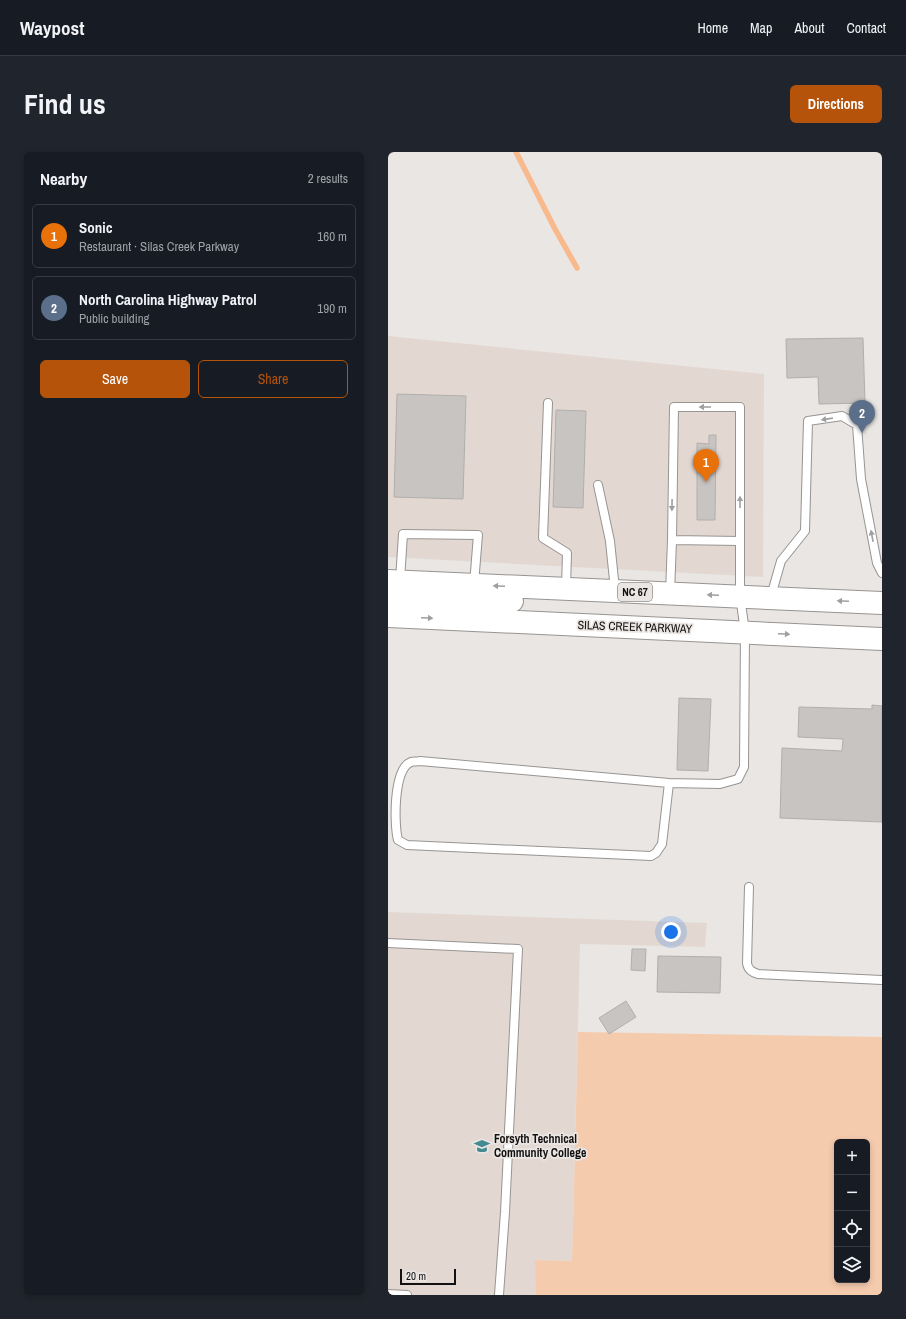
<!DOCTYPE html>
<meta charset="utf-8">
<style>
body{margin:0;font-family:"Archivo Narrow",sans-serif;background:#20242c;color:#f1f3f6}
.controls{position:absolute;right:12px;bottom:12px;display:grid;overflow:hidden;border-radius:6px;box-shadow:0 2px 6px #0003}
.controls button{width:36px;height:36px;display:grid;place-items:center;padding:0;border:0;border-bottom:1px solid #363941;background:#171b24;color:#f1f3f6;font:20px sans-serif}
.scale{position:absolute;left:12px;bottom:10px;width:56px;box-sizing:border-box;padding-left:4px;border:2px solid #121010;border-top:0;font-size:11px;line-height:14px;white-space:nowrap;color:#121010;-webkit-text-stroke:3px #e9e6e3;paint-order:stroke}
.you{position:absolute;left:283px;top:780px;width:14px;height:14px;margin:-10px;border:3px solid #fff;border-radius:50%;background:#1a73e8;box-shadow:0 0 0 6px #1a73e833}
.badge{display:grid;place-items:center;width:26px;height:26px;border-radius:50%;background:#b45309;color:#fff;font-size:13px;font-weight:700}
.pin{position:absolute;translate:-50% -33px;filter:drop-shadow(0 1px 2px #0008)}
.pin::after{content:'';position:absolute;top:21px;width:14px;height:12px;background:inherit;clip-path:polygon(0 0,100% 0,50% 100%)}
.list{margin:0;padding:0;list-style:none}
h2{display:flex;justify-content:space-between;align-items:center;height:52px;margin:0;padding:0 16px;font-size:17px}
h2 small{font-size:13px;font-weight:400;color:#9ea1a6}
.list li{display:grid;grid-template-columns:26px 1fr auto;gap:12px;align-items:center;box-sizing:border-box;height:64px;margin:0 8px 8px;padding:0 8px;border:1px solid #363941;border-radius:6px}
.list b{display:block;font-size:15px;white-space:nowrap}
.list p{margin:0;font-size:13px;white-space:nowrap;color:#9ea1a6}
.list em{font-size:13px;font-style:normal;color:#9ea1a6}
.actions{display:flex;gap:8px;padding:12px 16px}
.actions a{flex:1;padding:9px 0;border:1px solid #b45309;border-radius:6px;text-align:center;font-size:14px;color:#b45309}
.actions .main{background:#b45309;color:#fff}
.icon{flex:none;width:22px;height:22px;fill:none;stroke:currentColor;stroke-width:2;stroke-linecap:round;stroke-linejoin:round}
.map{position:relative;flex:none;width:494px;height:1143px;overflow:hidden;border-radius:6px}
header{display:flex;align-items:center;gap:24px;box-sizing:border-box;height:56px;padding:0 20px;background:#171b24;border-bottom:1px solid #363941}
header strong{font-size:19px}
nav{display:flex;gap:22px;margin-inline-start:auto;font-size:14px}
.intro{display:flex;align-items:center;justify-content:space-between;box-sizing:border-box;height:96px;padding:0 24px}
h1{margin:0;font-size:28px}
.button{padding:10px 18px;border-radius:6px;background:#b45309;color:#fff;font-size:14px;font-weight:700}
main{display:flex;gap:24px;padding:0 24px}
aside{flex:1;background:#171b24;border-radius:6px;box-shadow:0 2px 6px #0003}
.map>svg:first-child{display:block}
</style>
<header>
<strong>Waypost</strong>
<nav><a>Home</a><a>Map</a><a>About</a><a>Contact</a></nav>
</header>
<div class="intro"><h1>Find us</h1><a class="button">Directions</a></div>
<main>
<aside>
<h2>Nearby<small>2 results</small></h2>
<ul class="list">
<li><span class="badge" style="background:#e8710a">1</span><div><b>Sonic</b><p>Restaurant · Silas Creek Parkway</p></div><em>160 m</em></li>
<li><span class="badge" style="background:#5c6f8a">2</span><div><b>North Carolina Highway Patrol</b><p>Public building</p></div><em>190 m</em></li>
</ul>
<div class="actions"><a class="main">Save</a><a>Share</a></div>
</aside>
<div class="map">
<svg width="494" height="1143" viewBox="0 0 494 1143">
<rect width="100%" height="100%" fill="#e9e6e3"/>
<!-- built -->
<path fill="#e3d8d1" d="M0 184 376 222 375 425 0 405Z
M0 760 319 771 317 795 192 792 184 1109 148 1108V1143H0Z"/>
<!-- green -->
<path fill="#f5cbae" fill-rule="evenodd" d="M190 880 494 885V1143H148L147 1108 184 1109ZM449 990H479V1128H449Z"/>
<g fill="none" stroke-linecap="round" stroke-linejoin="round">
<!-- stream -->
<path stroke="#f8b98c" stroke-width="5.5" d="M128 0 167 77 189 116"/>
</g>
<!-- building -->
<path fill="#c8c4c2" stroke="#b1aeab" d="M475 186 477 251 431 252 430 225 399 226 398 187Z
M9 242 78 244 75 347 6 345Z
M168 258 198 259 195 356 165 355Z
M321 283H328L327 368H309V291L321 292Z
M291 546 323 547 320 619 289 618Z
M484 553 494 554V670L392 666 394 596 454 599 455 587 410 585 411 555 484 557Z
M244 797H258L257 819 243 818Z
M270 804 333 805 332 841 269 840Z
M238 849 248 865 221 882 211 866Z"/>
<g fill="none" stroke-linecap="round" stroke-linejoin="round">
<defs>
<path id="service" d="M160 251 155 386 179 401 178 436
M210 333 222 389 227 438
M284 388 286 255H352V389
M12 428 15 382 90 383 86 432
M383 444 393 409 417 379 420 269 454 264 469 273 473 327 489 411 494 421
M281 631 274 692 268 701 263 704 19 693 10 688C6 673 5 617 23 610 25 609 29 610 32 609L281 631 332 632 350 627 356 615 357 480 352 444V389L284 388 282 441
M361 735 359 811C360 818 364 820 370 822L494 828
M0 791 130 797 117 1060 111 1143
M0 1142 19 1143"/>
<path id="primary" d="M0 429 494 451
M0 444 79 448 124 449
M0 464 494 487"/>
</defs>
<!-- service casing -->
<use href="#service" stroke="#979492" stroke-width="10"/>
<!-- primary casing -->
<use href="#primary" stroke="#979492" stroke-width="24"/>
<!-- service -->
<use href="#service" stroke="#fff" stroke-width="8"/>
<!-- primary -->
<use href="#primary" stroke="#fff" stroke-width="22"/>
</g>
<!-- one-way arrows -->
<defs><path id="oneway-solid" d="M-6-.8H1V-3.2L6.5 0L1 3.2V.8H-6Z"/></defs>
<g fill="#a09f9f">
<use href="#oneway-solid" transform="translate(317 255) rotate(180)"/>
<use href="#oneway-solid" transform="translate(439 267) rotate(172)"/>
<use href="#oneway-solid" transform="translate(352 350) rotate(-90)"/>
<use href="#oneway-solid" transform="translate(284 353) rotate(91)"/>
<use href="#oneway-solid" transform="translate(484 384) rotate(-101)"/>
<use href="#oneway-solid" transform="translate(111 434) rotate(-178)"/>
<use href="#oneway-solid" transform="translate(325 443) rotate(-178)"/>
<use href="#oneway-solid" transform="translate(455 449) rotate(-177)"/>
<use href="#oneway-solid" transform="translate(39 466) rotate(3)"/>
<use href="#oneway-solid" transform="translate(396 482) rotate(3)"/>
</g>
<!-- icons -->
<defs>
<symbol id="university-bare" viewBox="-9 -9 18 18"><path d="M0-5L7-2L0 1L-7-2ZM-4 1L0 2.5L4 1V4Q0 6-4 4Z" fill="#438a93" stroke="#e9e6e3" stroke-width="2.5" paint-order="stroke"/></symbol>
</defs>
<g fill-rule="evenodd">
<use href="#university-bare" x="83" y="983" width="22" height="22"/>
</g>
<g text-anchor="middle" dominant-baseline="central" stroke-width="3.5" stroke-linejoin="round" paint-order="stroke">
<!-- shield labels -->
<rect fill="#e9e6e3" stroke="#52504f" stroke-width="1" x="230" y="431" width="34" height="18" rx="3"/>
<g font-size="11" font-weight="bold" fill="#121010">
<text x="247" y="440">NC 67</text>
</g>
<!-- street labels -->
<g font-size="12" fill="#121010" stroke="#e9e6e3">
<text transform="translate(247 475) rotate(2)">SILAS CREEK PARKWAY</text>
</g>
<!-- poi labels -->
<g font-size="12" font-weight="bold" fill="#121010" stroke="#e9e6e3" text-anchor="start">
<text x="106" y="987">Forsyth Technical<tspan x="106" dy="14">Community College</tspan></text>
</g>
</g>
</svg>
<div class="controls">
<button>+</button>
<button>−</button>
<button><svg class="icon" aria-label="locate" viewBox="0 0 24 24"><circle cx="12" cy="12" r="6"/><path d="M12 2v4M12 18v4M2 12h4M18 12h4"/></svg></button>
<button><svg class="icon" aria-label="layers" viewBox="0 0 24 24"><path d="M12 4l9 5-9 5-9-5zM3 14l9 5 9-5"/></svg></button>
</div>
<div class="scale">20 m</div>
<div class="you"></div>
<div class="pin badge" style="left:318px;top:330px;background:#e8710a">1</div>
<div class="pin badge" style="left:474px;top:281px;background:#5c6f8a">2</div>
</div>
</main>
